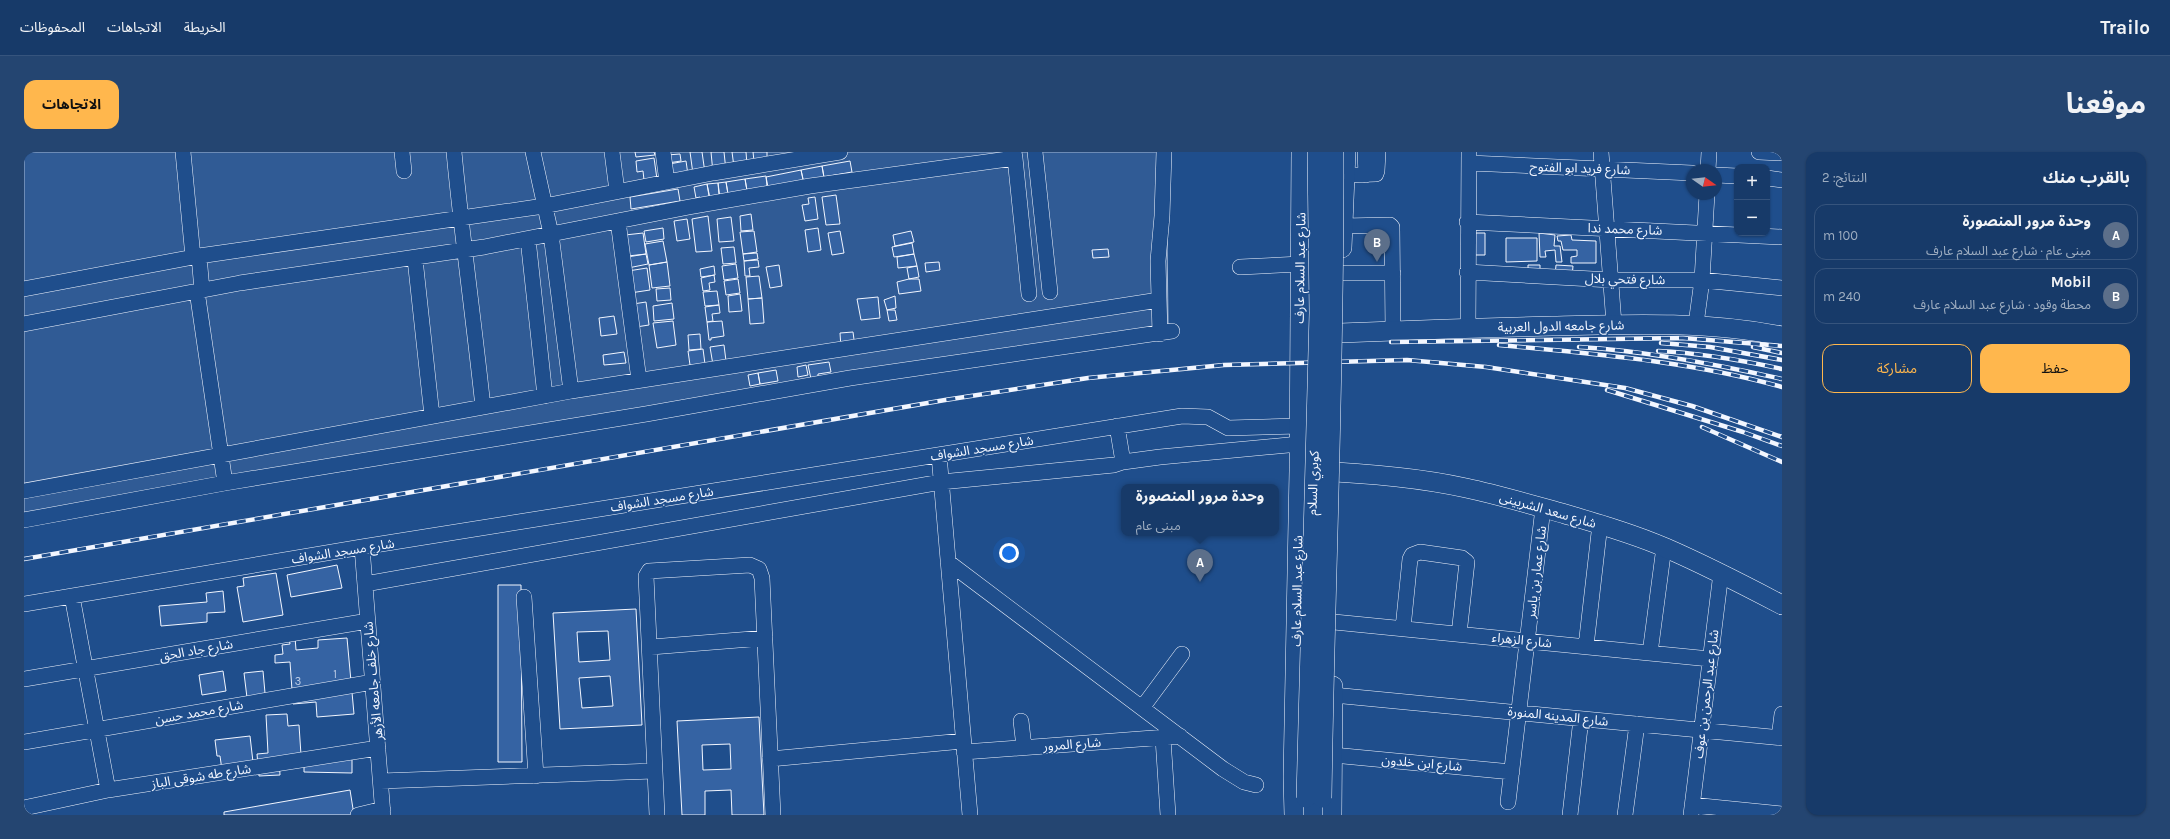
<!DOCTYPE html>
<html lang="ar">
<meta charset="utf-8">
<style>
body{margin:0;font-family:Karla,"Noto Sans Arabic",sans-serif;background:#244571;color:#f1f3f6;direction:rtl}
.controls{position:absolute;right:12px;top:12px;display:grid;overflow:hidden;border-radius:8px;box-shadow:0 1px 3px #0004}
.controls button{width:36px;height:36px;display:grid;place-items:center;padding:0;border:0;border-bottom:1px solid #36547d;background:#173a69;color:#f1f3f6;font:20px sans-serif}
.compass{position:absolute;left:1662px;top:12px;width:36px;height:36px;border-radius:50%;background:#173a69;box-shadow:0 1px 3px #0004;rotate:104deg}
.you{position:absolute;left:985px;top:401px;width:14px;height:14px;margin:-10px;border:3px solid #fff;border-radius:50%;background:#1a73e8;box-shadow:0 0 0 6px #1a73e833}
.badge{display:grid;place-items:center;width:26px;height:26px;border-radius:50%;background:#ffb74d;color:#fff;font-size:13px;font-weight:700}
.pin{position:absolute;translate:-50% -33px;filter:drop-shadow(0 1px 2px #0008)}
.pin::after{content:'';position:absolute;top:21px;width:14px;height:12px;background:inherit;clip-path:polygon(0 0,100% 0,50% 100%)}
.popup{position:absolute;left:1097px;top:332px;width:158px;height:52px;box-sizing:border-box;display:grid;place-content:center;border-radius:8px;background:#173a69;filter:drop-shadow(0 1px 3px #0005);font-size:13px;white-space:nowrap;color:#9eadc0}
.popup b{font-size:15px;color:#f1f3f6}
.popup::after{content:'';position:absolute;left:50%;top:100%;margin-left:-8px;border:8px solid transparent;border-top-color:#173a69}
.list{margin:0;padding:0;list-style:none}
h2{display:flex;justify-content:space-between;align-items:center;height:52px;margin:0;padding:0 16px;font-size:17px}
h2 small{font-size:13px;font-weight:400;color:#9eadc0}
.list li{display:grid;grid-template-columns:26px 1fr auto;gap:12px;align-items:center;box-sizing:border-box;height:56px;margin:0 8px 8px;padding:0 8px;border:1px solid #36547d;border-radius:12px}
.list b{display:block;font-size:15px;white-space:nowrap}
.list p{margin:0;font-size:13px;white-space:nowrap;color:#9eadc0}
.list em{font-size:13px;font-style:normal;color:#9eadc0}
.actions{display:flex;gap:8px;padding:12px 16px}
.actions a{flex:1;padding:9px 0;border:1px solid #ffb74d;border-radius:12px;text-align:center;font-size:14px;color:#ffb74d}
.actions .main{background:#ffb74d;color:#111}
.map{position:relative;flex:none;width:1758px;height:663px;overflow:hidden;direction:ltr;border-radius:12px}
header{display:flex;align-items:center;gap:24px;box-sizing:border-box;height:56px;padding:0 20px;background:#173a69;border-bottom:1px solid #36547d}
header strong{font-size:19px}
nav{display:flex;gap:22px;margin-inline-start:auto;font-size:14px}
.intro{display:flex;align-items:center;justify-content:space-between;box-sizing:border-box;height:96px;padding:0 24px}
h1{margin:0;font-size:28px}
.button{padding:10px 18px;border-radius:12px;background:#ffb74d;color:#111;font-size:14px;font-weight:700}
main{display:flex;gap:24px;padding:0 24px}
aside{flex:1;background:#173a69;border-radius:12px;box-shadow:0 1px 3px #0004}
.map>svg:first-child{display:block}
</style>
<header>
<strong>Trailo</strong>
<nav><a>الخريطة</a><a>الاتجاهات</a><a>المحفوظات</a></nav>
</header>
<div class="intro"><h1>موقعنا</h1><a class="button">الاتجاهات</a></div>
<main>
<aside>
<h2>بالقرب منك<small>النتائج: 2</small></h2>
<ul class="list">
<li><span class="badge" style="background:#5c6f8a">A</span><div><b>وحدة مرور المنصورة</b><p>مبنى عام · شارع عبد السلام عارف</p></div><em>100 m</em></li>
<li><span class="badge" style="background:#5c6f8a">B</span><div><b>Mobil</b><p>محطة وقود · شارع عبد السلام عارف</p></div><em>240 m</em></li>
</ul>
<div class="actions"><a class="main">حفظ</a><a>مشاركة</a></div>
</aside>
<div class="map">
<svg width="1758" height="663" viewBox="0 0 1758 663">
<rect width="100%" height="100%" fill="#1f4e8c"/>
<!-- built -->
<path fill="#305b95" stroke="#a8bbd7" d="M0 0H1142L1144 172 0 372Z"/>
<!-- building -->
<path fill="#3563a3" stroke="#f2f6ff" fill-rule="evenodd" d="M611 0H630L631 3 612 5Z
M666 0H678L681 21 669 22Z
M687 0H700L702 19 689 21Z
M708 0H722L723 13 710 15Z
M729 0H743V8L730 9Z
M656 2 657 9 644 11 643 3Z
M630 6 633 27 620 28 619 19 613 20 612 9Z
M662 9 664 23 647 26 645 12Z
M826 9 828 20 800 25 798 14Z
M798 14 802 37 782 41 777 18Z
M777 18 782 41 744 35 742 25Z
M742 24 744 46 725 50 721 27Z
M721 27 725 50 706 54 702 30Z
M702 30 706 54 696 55 694 31Z
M694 31 697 54 687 56 683 32Z
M683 32 688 56 678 58 676 45 672 46 670 35Z
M654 37 656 49 607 57 606 45Z
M812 43 816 72 802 73 798 45Z
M791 45 794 67 781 69 778 53 785 52 784 46Z
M727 62 729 78 717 79 716 64Z
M684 64 688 99 672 100 668 67Z
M707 65 710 89 695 90 693 67Z
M663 67 666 87 653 89 650 69Z
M639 76 640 87 622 90 620 79Z
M794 76 797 98 784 100 781 78Z
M730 79 733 100 719 102 716 80Z
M816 79 820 101 808 103 804 81Z
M887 79 890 90 871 94 869 83Z
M619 81 622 102 604 104 601 83Z
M1447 81H1461V103H1446Z
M1515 81 1531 83 1530 94H1536L1538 110H1532L1531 98 1521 99 1522 105H1516Z
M1547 83 1548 88 1572 89V111H1547V105L1553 104V98H1539L1537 89H1534L1533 84Z
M1482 86H1513V109L1482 110Z
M639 89 643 110 625 113 621 92Z
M888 91 890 102 870 105 868 95Z
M710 95 712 111 699 112 697 96Z
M1084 97 1085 105 1069 106 1068 98Z
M733 101 734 107 720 109 719 102Z
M622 102 624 112 604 116 603 105Z
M890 102 893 114 874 116 873 105Z
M734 108 735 115 725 116 726 124H721L720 109Z
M643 110 646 134 628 136 625 113Z
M915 110 916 118 902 120 901 111Z
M712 112 714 126 700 128 698 114Z
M755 113 758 134 746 136 742 115Z
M1504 113H1516V122H1504Z
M1532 113 1549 114 1548 125 1531 124Z
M690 114 691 123 677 125 676 117Z
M893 114 895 125 885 127 883 116Z
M623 116 626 138 606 141 604 119Z
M690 123 691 130 685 131 686 138 679 139 677 126Z
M735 124 738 146 724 147 722 125Z
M714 127 716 141 702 143 700 129Z
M885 127H895L897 139 875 142 873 130Z
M646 136 647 148 633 149 632 137Z
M693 139 695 153 681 154 679 140Z
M716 142 718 159 705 160 704 144Z
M871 144 872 156 863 158 860 148Z
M854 145 856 166 837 168 833 147Z
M738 146 740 171 726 172 724 147Z
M622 150 625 173 612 175 609 152Z
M648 151 650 167 630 169 629 154Z
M695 153 696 161 688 162 689 169 683 170 681 155Z
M863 158H871L873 168 865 169Z
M590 164 593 182 577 184 575 166Z
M649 169 652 193 633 196 629 171Z
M698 169 700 184 687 186V188H685L683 170Z
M829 180 831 195 817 196 816 181Z
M676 182 677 197 665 198 664 183Z
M700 193 703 217 690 219 686 195Z
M679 197 681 212 666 213 664 199Z
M600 200 602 211 580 213 579 203Z
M805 210 807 220 794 222V226L787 227 784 213Z
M782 213 784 223 774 225 773 215Z
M752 218 754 229 736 232 734 221Z
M734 221 736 232 726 234 724 223Z
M313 413 318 436 267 445 263 423Z
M252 421 259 463 219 470 213 435 220 434 219 426Z
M474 433H497L498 610H474Z
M199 439 201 460 183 461V470L137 474 135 454 183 450 182 441Z
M612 457 618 573 536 577 529 461ZM584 479 586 508 555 510 553 480ZM586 524 589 554 558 556 555 526Z
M271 485 272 498 294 496V488L323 486 330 562 293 565 292 550 269 552 266 510 251 511V503L259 502 258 493 266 492 265 486Z
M199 519 202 539 178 543 175 523Z
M239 519 242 552 224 554 220 521Z
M263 562 264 574 275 573 277 603 255 605 256 623 235 624 233 602 244 601 242 563Z
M735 565 740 663H708L707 638 681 639V663H658L653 569ZM706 592 707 617 679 618 678 593Z
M226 584 229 610 198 618 196 604H193L191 588Z
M280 601H328V621L280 620Z
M326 638 330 663H200V660Z"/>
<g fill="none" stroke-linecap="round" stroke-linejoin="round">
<defs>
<path id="minor" d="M159 0 169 105
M378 0 380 19
M430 0C438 85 450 170 459 255
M509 0 527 82 547 239
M588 0 593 39
M639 0 643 30
M1011 0 1026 140
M1341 0 1342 23
M1577 0 1590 172
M1735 0 1758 1
M991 6 1005 142
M1445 11 1668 21
M1684 18 1685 0
M1321 23 1352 22 1353 19 1354 0
M1692 23 1713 24
M1743 26 1758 28
M594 69 615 228
M1443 70 1758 85
M1319 74 1366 73 1368 75 1369 179
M504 87 521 244
M175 104 178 138
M391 107 408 264
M1216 115 1277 112
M1443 120 1587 128H1678L1758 136
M1318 121H1369
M0 137 175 104 520 54 689 21 816 0
M173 139 201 331
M0 172 216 131 460 95 665 55 786 34 991 6 990 0
M1672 172 1678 128 1683 42
M1444 176 1445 0
M1136 182 1134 109 1138 64 1140 0
M915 303 946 663
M1099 310 1136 305 1275 292
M0 339 547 239 1135 148
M0 368 201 331 622 262 826 226 1148 179
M338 395 359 663
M924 410 1199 617 1220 630 1232 633
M341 432 917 330 1090 313 1099 310 1093 274
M48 444 84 638
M500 445 512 624
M0 452 338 395 1158 264 1184 265 1204 276 1276 274
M1310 470 1686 507
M1379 476 1386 407 1388 403 1396 400 1438 406 1443 410 1435 482
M1562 494 1576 372
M627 495 741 486
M1626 501 1640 395
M0 527 344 469
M1309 543 1758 586
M1118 556 1158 502
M997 569 1000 595
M1139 586 1144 663
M1755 586 1758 562
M0 590 349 530
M940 600 1156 584
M1309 603 1488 620
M746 607 939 589
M357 629 630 619
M1484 650 1519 356
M1668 653 1758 662
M0 656 84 638 354 596
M334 663 359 657
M633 663 622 424 625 419 726 413 735 417 738 426 749 663
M1546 663 1557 567
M1601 663 1613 572
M1667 663 1697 421"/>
<path id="major" d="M1318 96 1322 0
M1316 181C1387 178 1457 176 1528 174 1605 172 1682 169 1758 184
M1289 319C1340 321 1392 325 1442 336 1475 343 1509 353 1541 362 1575 372 1610 382 1642 396 1681 413 1720 433 1758 453
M1270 663 1269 625 1275 319 1277 0
M1308 663 1309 534"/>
</defs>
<!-- minor casing -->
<use href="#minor" stroke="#f2f6ff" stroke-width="16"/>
<!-- major casing -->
<use href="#major" stroke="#f2f6ff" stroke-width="20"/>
<!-- minor -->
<use href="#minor" stroke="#1f4e8c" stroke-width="15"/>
<!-- major -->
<use href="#major" stroke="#1f4e8c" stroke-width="19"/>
<defs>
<path id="rail" d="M1367 190 1659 186 1758 194
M1637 191 1686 195 1758 208
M1475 193C1570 202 1666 209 1758 235
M1555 195C1623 199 1691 212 1758 227
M1729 195 1758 201
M1634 199C1676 201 1717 208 1758 217
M1583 238 1719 280 1758 294
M1678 275 1758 310
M0 407 921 248 1064 226 1200 213 1383 208 1462 215 1601 236 1668 254 1758 285"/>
</defs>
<!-- rail casing -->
<use href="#rail" stroke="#f2f6ff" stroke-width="4.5"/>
<!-- rail -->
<use href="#rail" stroke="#1f4e8c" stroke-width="3" stroke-dasharray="9" stroke-linecap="butt"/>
<defs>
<path id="major-bridge" d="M1282 646 1295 161 1293 0
M1298 646C1301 431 1311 215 1310 0"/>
</defs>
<!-- major-bridge casing -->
<use href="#major-bridge" stroke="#f2f6ff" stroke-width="20" stroke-linecap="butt"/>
<!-- major-bridge -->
<use href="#major-bridge" stroke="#1f4e8c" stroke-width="19"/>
</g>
<g text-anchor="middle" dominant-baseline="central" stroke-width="3" stroke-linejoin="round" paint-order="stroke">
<!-- number labels -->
<g font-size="11" fill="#c3d1e8">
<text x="311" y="522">1</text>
<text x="274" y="529">3</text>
</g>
<!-- street labels -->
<g font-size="13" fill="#f2f6ff" stroke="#1f4e8c">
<text transform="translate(1556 16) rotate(2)">شارع فريد ابو الفتوح</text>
<text transform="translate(1601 77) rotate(2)">شارع محمد ندا</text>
<text transform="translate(1276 116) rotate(-89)">شارع عبد السلام عارف</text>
<text transform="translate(1601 127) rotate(1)">شارع فتحي بلال</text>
<text transform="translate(1537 174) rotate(-1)">شارع جامعه الدول العربية</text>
<text transform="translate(958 296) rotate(-9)">شارع مسجد الشواف</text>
<text transform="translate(1289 331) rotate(-88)">كوبري السلام</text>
<text transform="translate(638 347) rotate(-9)">شارع مسجد الشواف</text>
<text transform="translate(1524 358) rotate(16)">شارع سعد الشربينى</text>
<text transform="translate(319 399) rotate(-9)">شارع مسجد الشواف</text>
<text transform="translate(1512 420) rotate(-83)">شارع عمار بن ياسر</text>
<text transform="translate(1273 439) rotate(-89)">شارع عبد السلام عارف</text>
<text transform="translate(1498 488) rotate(6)">شارع الزهراء</text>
<text transform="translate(172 498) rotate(-10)">شارع جاد الحق</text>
<text transform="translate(349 529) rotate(-95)">شارع خلف جامعه الأزهر</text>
<text transform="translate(1682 542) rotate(-83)">شارع عبد الرحمن بن عوف</text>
<text transform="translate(175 560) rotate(-10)">شارع محمد حسن</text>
<text transform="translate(1534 564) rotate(6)">شارع المدينه المنورة</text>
<text transform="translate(1048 592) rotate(-4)">شارع المرور</text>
<text transform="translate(1398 611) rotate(5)">شارع ابن خلدون</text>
<text transform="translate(177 624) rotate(-9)">شارع طه شوقى الباز</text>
</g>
</g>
</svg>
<div class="controls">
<button>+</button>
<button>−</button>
</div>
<svg class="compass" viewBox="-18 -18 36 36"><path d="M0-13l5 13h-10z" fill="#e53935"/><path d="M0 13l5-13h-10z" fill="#9eadc0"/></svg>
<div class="you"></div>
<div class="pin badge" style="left:1176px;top:430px;background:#5c6f8a">A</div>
<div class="popup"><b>وحدة مرور المنصورة</b>مبنى عام</div>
<div class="pin badge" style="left:1353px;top:110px;background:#5c6f8a">B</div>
</div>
</main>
